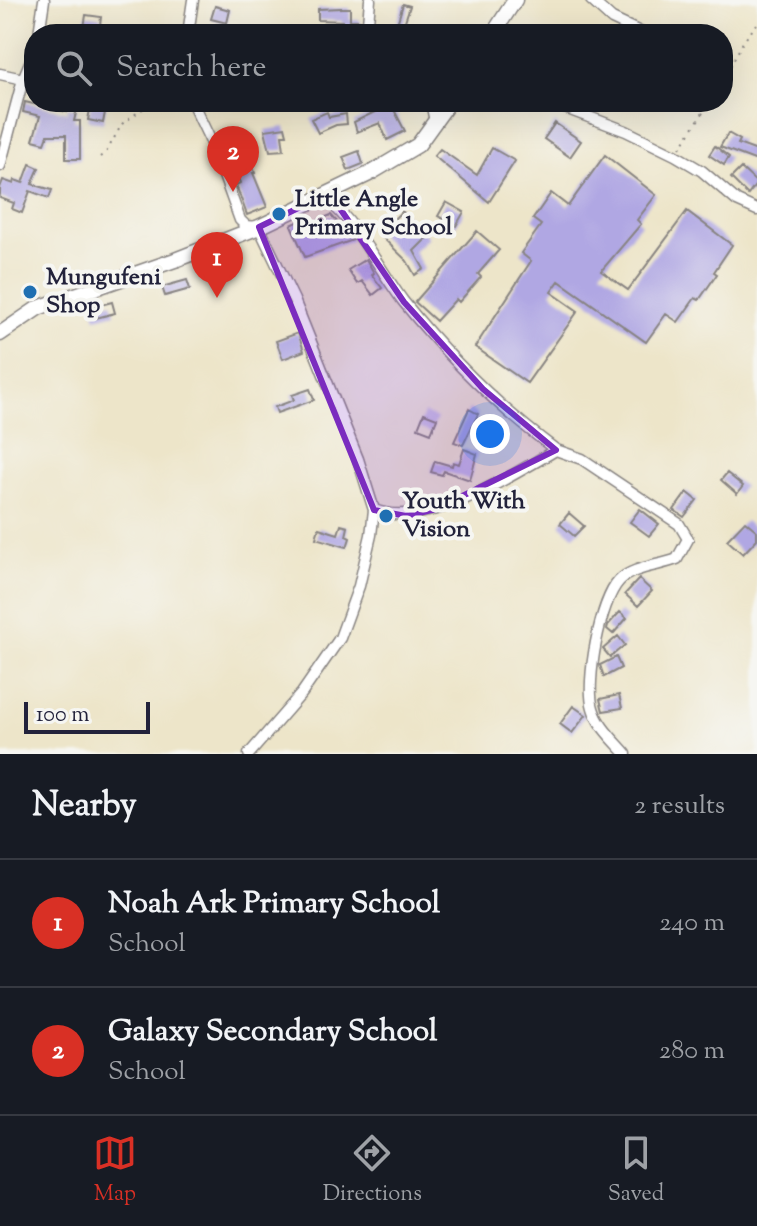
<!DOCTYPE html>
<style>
body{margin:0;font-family:"Sorts Mill Goudy",serif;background:#242831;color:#f1f3f6}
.scale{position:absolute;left:24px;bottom:20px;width:126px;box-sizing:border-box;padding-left:8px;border:4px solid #22223b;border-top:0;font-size:22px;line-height:28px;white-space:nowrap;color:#22223b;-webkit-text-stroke:6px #f6f6f2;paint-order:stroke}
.you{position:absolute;left:490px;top:434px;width:28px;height:28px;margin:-20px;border:6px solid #fff;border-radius:50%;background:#1a73e8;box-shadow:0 0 0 12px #1a73e833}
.badge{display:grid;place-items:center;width:52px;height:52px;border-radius:50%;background:#d93025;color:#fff;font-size:26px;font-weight:700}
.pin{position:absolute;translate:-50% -66px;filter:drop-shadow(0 2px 4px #0008)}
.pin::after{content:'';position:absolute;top:42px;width:28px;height:24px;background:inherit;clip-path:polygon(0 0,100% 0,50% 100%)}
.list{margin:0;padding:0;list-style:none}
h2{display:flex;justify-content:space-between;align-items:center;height:104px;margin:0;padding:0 32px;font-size:34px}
h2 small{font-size:26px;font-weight:400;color:#9ea1a6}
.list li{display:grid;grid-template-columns:52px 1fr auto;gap:24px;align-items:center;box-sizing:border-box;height:128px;padding:0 32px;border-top:2px solid #363941}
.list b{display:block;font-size:30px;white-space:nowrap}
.list p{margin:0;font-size:26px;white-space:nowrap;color:#9ea1a6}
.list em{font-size:26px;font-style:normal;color:#9ea1a6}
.icon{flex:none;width:44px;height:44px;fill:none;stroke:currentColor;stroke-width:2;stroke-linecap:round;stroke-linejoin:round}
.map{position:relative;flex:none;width:757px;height:754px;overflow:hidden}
.search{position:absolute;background:#171b24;box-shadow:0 8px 32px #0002;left:24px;right:24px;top:24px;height:88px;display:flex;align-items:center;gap:20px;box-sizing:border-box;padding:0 28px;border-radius:32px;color:#9ea1a6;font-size:30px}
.sheet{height:360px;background:#171b24}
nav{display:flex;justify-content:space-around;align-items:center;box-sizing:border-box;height:112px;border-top:2px solid #363941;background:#171b24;font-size:22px;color:#9ea1a6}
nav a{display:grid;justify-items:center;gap:4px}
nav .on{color:#d93025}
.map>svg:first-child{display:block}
</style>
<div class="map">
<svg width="757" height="754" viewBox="0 0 757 754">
<rect width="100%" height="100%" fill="#f6f6f2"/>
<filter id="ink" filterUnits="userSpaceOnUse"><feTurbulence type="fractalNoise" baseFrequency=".0125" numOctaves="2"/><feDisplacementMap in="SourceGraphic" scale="16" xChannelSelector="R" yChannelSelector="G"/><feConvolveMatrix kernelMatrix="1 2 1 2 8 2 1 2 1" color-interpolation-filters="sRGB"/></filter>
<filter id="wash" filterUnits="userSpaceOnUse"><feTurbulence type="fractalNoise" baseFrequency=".006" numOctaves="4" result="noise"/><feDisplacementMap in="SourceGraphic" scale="32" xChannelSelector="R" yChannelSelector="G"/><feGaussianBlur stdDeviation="1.8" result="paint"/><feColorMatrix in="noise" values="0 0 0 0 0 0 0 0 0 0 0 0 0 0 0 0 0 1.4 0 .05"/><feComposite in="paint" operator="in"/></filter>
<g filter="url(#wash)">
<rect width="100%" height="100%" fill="#ede5c9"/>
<g id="blocks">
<!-- building -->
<path fill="#b0a7e3" d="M403 4 410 6 403 27 415 34H401L392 29 397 24Z
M215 6 230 10 227 23 211 19Z
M342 8H350V20H360V28H342V21L318 20V9Z
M86 15 101 17 99 34H83Z
M25 102 67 112 68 107 77 109 74 121H80V159H66V135H48L45 143 33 140 40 116 23 112Z
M95 102H107L103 123 88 120 91 104 94 105Z
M391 104 405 131 387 140 380 123 357 132 354 122Z
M327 112 329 117 346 114 347 124 336 125 318 133 311 119Z
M555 123 581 141 570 157 544 139Z
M285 127 287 135H282L284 150 270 151 265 130Z
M728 133 740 140 738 144 757 151V161L720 147Z
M715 146 729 157 724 165 709 155Z
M492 148 515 161 489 202 434 156 440 149 477 175Z
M359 151 363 164 348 170 343 157Z
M249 155 255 173H253L267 207 247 215 236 185 240 183 233 160Z
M605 155 656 195 637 220 641 224 601 271 628 290 687 211 732 245 714 272 717 274 699 300 695 298 678 322 666 314 646 342 559 281 551 292 578 311 527 383 475 347 531 261 521 253 541 225 533 219 551 193 568 206Z
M30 164 39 168 32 184 52 190 49 198 30 191 22 213 12 209 14 203 0 198V188L3 180 14 184 15 180 23 183Z
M741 168 757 183 748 195 731 178Z
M446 202 464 212 456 226 438 216Z
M402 211 428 237 414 251 424 269 415 275 407 261 379 234Z
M331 215 353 240 305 257 291 225 311 216 314 222Z
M477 231 499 250 478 274 481 277 459 302 456 299 436 321 415 302Z
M366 259 374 273 372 275 382 288 373 295 362 281 357 284 348 270Z
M187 280 190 289 165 296 162 287Z
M112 302 115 313 96 318 93 307Z
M298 333 304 351 283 359 276 341Z
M310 389 314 400 277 413 275 407 294 400 292 395Z
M469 409 478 414 463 445 454 442Z
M424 413 437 418 431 433 418 428Z
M464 449 477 454 470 480 444 471 442 475 431 472 435 461 452 466 453 462 459 464Z
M727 473 743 486 737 494 721 480Z
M687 492 697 500 684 517 674 510Z
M640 509 659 524 649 536 630 522Z
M569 513 584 526 574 536 560 524Z
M745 521 757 531V539L743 554 727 540Z
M341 525 348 527 346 536 350 538 347 547 316 538 319 528 338 534Z
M639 579 652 591 638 606 625 594Z
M620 612 627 618 613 634 607 629 608 625Z
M618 636 625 645 610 657 603 649Z
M616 657 621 668 604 677 600 665Z
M619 695 622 708 603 711 600 699Z
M573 706 586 715 572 733 560 724Z"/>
</g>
</g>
<g filter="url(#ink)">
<use href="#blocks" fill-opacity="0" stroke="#888482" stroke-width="2"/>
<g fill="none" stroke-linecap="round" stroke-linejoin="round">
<defs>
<path id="street" d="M591 0 612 19 644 34
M39 34 44 0
M188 34 193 0
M367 34 370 0
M0 74 23 79
M192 102 214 148 240 220 246 226 259 227 294 300 358 459 374 510 371 535 359 586 340 638 302 693 249 754
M431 102 435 122
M549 102 626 131 675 155 702 171 737 201 757 210
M0 166 23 79 34 53
M321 197C348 208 383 275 403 301 448 357 499 408 556 450
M374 510C429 530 508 477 556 450L582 459 679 524 688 539 677 559C660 566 631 567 619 581 600 601 585 683 593 708 598 726 614 740 626 754"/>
<path id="secondary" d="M493 34 515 0
M0 334 38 308 175 260 259 227 369 174 418 145 449 102"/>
</defs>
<!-- street casing -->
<use href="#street" stroke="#888482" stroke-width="13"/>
<!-- secondary casing -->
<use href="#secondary" stroke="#888482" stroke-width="17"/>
<!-- path -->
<path stroke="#888482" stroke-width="2" stroke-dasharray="2 6" stroke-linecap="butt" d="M723 80 743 42 757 24
M680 148 710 102
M100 157 107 151 122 124 152 102"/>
<!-- street -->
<use href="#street" stroke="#fff" stroke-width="10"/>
<!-- secondary -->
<use href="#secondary" stroke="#fff" stroke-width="14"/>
</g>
</g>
<!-- marked area -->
<path fill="#7b2cbf" fill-opacity="0.2" stroke="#7b2cbf" stroke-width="6" stroke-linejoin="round" d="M321 197 339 207 404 302 483 389 556 450 436 509 406 516 374 510 259 227Z"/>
<!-- markers -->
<g fill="#1f6fb2" stroke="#f6f6f2" stroke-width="3">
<circle cx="279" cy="214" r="8"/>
<circle cx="30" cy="292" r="8"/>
<circle cx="386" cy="516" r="8"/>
</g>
<g text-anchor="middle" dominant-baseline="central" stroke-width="8" stroke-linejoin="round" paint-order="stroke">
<!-- poi labels -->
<g font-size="24" font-weight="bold" fill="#22223b" stroke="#f6f6f2" text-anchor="start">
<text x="295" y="200">Little Angle<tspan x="295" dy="28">Primary School</tspan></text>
<text x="46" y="278">Mungufeni<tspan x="46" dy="28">Shop</tspan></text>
<text x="402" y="502">Youth With<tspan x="402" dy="28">Vision</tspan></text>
</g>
</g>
</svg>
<div class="scale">100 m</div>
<div class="you"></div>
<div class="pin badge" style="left:217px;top:298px">1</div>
<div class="pin badge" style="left:233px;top:192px">2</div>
<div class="search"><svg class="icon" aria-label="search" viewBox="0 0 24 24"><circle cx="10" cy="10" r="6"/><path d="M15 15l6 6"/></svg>Search here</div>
</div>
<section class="sheet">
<h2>Nearby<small>2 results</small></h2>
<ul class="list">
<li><span class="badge">1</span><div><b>Noah Ark Primary School</b><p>School</p></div><em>240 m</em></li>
<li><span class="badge">2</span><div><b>Galaxy Secondary School</b><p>School</p></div><em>280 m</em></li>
</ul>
</section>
<nav>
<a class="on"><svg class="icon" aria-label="map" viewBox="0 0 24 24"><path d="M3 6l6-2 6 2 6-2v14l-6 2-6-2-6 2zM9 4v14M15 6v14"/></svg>Map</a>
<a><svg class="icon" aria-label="directions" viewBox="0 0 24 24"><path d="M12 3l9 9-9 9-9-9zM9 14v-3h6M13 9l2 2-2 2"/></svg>Directions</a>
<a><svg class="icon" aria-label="saved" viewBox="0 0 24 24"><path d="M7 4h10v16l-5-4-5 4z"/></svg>Saved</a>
</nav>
